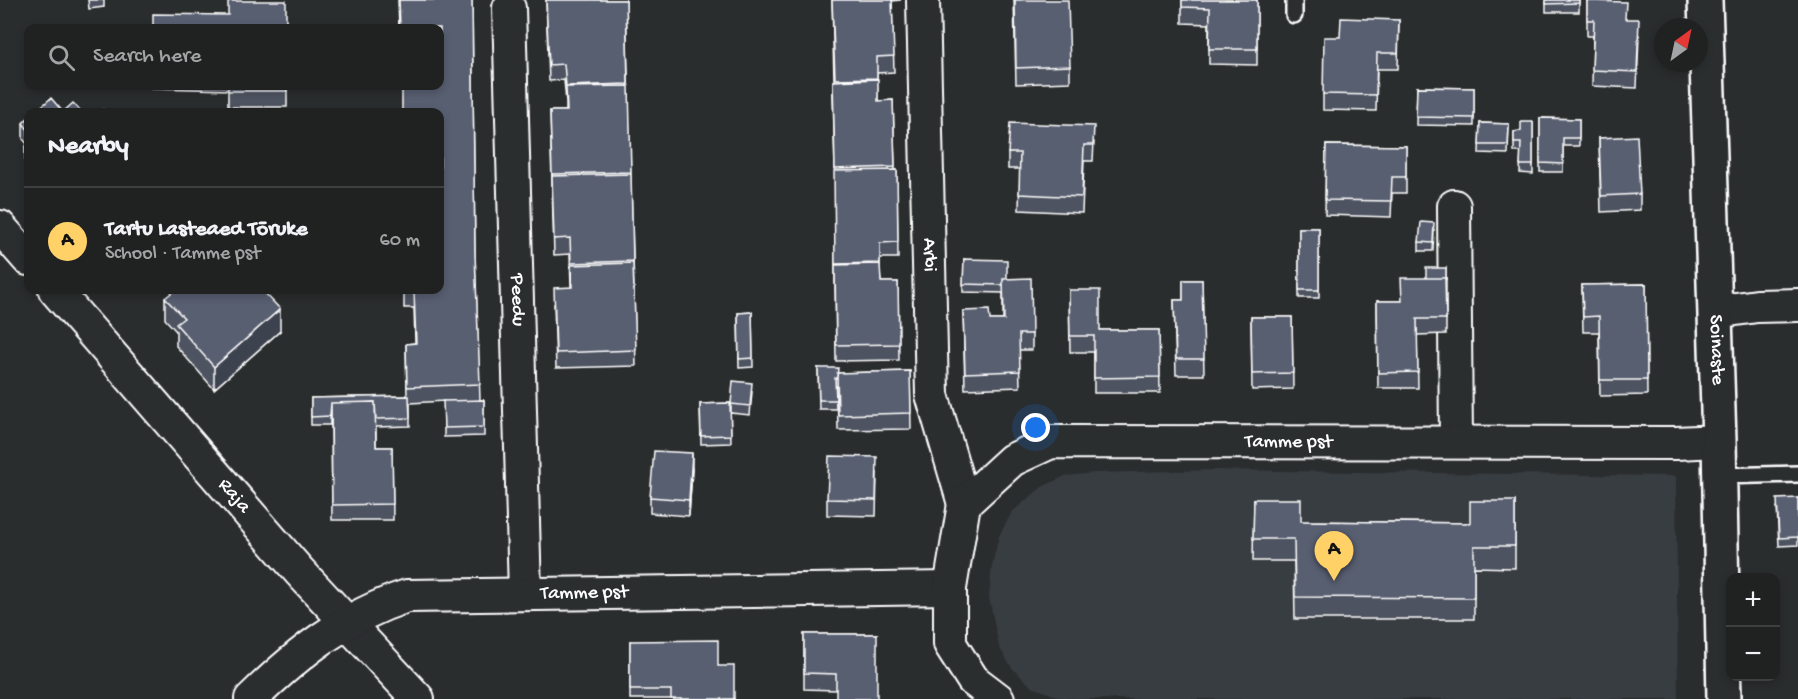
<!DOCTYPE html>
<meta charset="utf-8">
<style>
body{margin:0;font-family:"Gochi Hand",sans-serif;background:#282a2a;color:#f1f3f6}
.controls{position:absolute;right:18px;bottom:18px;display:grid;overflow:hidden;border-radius:12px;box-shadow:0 3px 9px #0003}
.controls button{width:54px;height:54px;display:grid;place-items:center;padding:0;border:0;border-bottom:2px solid #3d3f40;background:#202222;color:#f1f3f6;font:30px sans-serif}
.compass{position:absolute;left:1654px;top:18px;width:54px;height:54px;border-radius:50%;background:#202222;box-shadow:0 3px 9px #0003;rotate:33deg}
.you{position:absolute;left:1036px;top:428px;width:21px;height:21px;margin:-15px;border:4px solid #fff;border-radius:50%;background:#1a73e8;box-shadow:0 0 0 9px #1a73e833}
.badge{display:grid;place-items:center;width:39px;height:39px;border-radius:50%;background:#ffd166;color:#111;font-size:20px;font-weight:700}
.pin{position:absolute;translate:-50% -50px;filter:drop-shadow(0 2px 3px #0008)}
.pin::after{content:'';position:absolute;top:32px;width:21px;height:18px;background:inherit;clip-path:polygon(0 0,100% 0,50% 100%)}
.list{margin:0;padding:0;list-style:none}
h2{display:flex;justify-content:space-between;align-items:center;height:78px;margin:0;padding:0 24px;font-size:26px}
h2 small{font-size:20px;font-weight:400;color:#a2a4a5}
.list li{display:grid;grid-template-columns:39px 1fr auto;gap:18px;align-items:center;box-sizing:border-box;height:108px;padding:0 24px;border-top:2px solid #3d3f40}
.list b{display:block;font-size:22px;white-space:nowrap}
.list p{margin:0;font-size:20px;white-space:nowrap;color:#a2a4a5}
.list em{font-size:20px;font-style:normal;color:#a2a4a5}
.icon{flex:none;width:33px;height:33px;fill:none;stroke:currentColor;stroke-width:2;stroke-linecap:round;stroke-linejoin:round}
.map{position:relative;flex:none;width:1798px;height:699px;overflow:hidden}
.search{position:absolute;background:#202222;box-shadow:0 3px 9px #0003;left:24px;top:24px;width:420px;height:66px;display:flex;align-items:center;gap:15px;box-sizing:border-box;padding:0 21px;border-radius:12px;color:#a2a4a5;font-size:22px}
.panel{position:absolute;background:#202222;box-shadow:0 3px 9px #0003;left:24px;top:108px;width:420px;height:186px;border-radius:12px}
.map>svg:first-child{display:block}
</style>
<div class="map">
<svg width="1798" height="699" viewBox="0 0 1798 699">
<rect width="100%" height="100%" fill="#2a2d2e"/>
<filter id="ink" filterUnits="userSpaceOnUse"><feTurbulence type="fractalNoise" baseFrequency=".0167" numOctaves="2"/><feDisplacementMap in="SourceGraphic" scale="12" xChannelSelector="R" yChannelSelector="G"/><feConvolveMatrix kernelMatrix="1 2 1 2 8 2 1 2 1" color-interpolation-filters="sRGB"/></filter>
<g filter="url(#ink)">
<!-- built -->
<path fill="#383c42" d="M1213 470 1676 476 1678 699H1082L1062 698 1032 687 1012 668 999 647 989 597 992 565 999 536 1012 512 1042 487 1065 476 1095 473Z"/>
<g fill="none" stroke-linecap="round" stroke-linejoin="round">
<defs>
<path id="service" d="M1294 15V0
M1720 476 1798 474"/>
<g id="minor">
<path id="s1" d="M923 0 932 395 964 504"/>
<path id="s2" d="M509 8 525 594"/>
<path d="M1454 206 1456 442"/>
<path d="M0 227 28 259"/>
<path id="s3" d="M55 290 299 571 418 699"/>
<path d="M1715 312 1757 306 1798 305"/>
<path id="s4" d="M251 699C298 653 343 617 407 596L950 588"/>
<path id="s5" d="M998 699 973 680 950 644V588L964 504 1012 460 1051 442 1676 443 1719 441"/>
</g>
<g id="tertiary">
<path id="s6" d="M1705 0 1719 441 1724 699"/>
</g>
</defs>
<!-- service casing -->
<use href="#service" stroke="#fff" stroke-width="20"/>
<!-- minor casing -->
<use href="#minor" stroke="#fff" stroke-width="36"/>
<!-- tertiary casing -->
<use href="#tertiary" stroke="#fff" stroke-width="38"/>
<!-- service -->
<use href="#service" stroke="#2a2d2e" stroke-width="15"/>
<!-- minor -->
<use href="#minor" stroke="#2a2d2e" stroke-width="32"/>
<!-- tertiary -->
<use href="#tertiary" stroke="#2a2d2e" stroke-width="33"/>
</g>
<!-- wall -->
<path fill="#4d5261" stroke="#fff" stroke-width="1.5" d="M88 0H104V7L89 9Z
M398 0H472L475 254 480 400H484V436L444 437V401L410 403V426L376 427V447H392L393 520H332L331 418H330V425H311V398L407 396 406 344 415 343 414 308H404V290L440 86V28H399Z
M546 0H626L636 366 556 368 554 304 571 287 570 254 554 255 550 111H566V102L564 80 549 81Z
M832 0H901L892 1 894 72 877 73 878 101 893 100 895 170H897L898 258H880V274L881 282H898L899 360 836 361 835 281V171L833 96V81H834Z
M1014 0 1070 66V82L1016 84Z
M1182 0H1257V65L1209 64V24L1182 23Z
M1546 0H1579V12H1546Z
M1587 1 1626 19 1639 35 1637 88 1592 86 1593 36H1587Z
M1399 20 1398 69H1377L1376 111 1323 110V94L1340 37Z
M152 86H287V107H228V90L152 88Z
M1417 87 1474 88V126L1416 125Z
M28 118V167L25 163V147L28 145 23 139V123Z
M1540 118 1579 119V146H1563V172H1540Z
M1533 122V174L1520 173 1521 152H1514V132L1521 131Z
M1480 123 1509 124 1508 154 1479 153Z
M1599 138 1640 194V210L1601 212Z
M1094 142 1093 161H1084L1082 213 1019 210 1020 169H1008V153Z
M1326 145 1406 146V193H1392L1391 217 1325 215Z
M1299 228H1319V298H1299Z
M1434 231 1433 251H1419V242Z
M964 259 1007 279 1032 334V350H1019L1020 387 965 389 963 311 990 320H1003V293L963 292Z
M1446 268V334L1417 335 1418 388H1378L1377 301H1402Z
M1183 280H1202L1204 375H1176L1174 300H1183Z
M1646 284 1647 395 1600 396 1599 332H1583L1582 285Z
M1069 290 1100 330H1159L1160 393H1094V352H1070Z
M165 298 280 331 214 389 176 346V331L165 319Z
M752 312 753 367 739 368 738 313Z
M1251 317H1292L1293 389 1252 390Z
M818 368 839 373 910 371 911 429 838 430 837 386H835L836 409H819Z
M752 392 750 415 731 413V404Z
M730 403 731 443 701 444 700 404Z
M692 469 689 516 650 513V497Z
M877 473 876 516 827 515V499Z
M1798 498V545L1779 546 1777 507Z
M1254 499 1301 521 1470 523 1515 501V568L1474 567V619H1295L1294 561H1253Z
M804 634H877L836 690 804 689Z
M630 641 718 666 734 699H630Z"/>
<!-- shaded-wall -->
<path fill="#3e424f" stroke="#fff" stroke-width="1.5" d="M280 309V331L214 389V367Z
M692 453V469L689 516V500Z"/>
<!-- building -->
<path fill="#595f71" stroke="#fff" stroke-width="1.5" d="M399 0H472L475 254 480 384 407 387 406 344 416 343 414 292 404 293V290H440V112H402V86H440V28H400Z
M546 0H626L628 84 566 86 564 64 549 65Z
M832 0H892L894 56 877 57V78L835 79Z
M1015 0H1068L1070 66 1016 68Z
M1182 0H1257V49H1209L1210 8 1182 7Z
M1546 0H1579V3L1546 4Z
M228 1H286V28H153V14L228 15Z
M1587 1 1626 2 1625 19H1639L1637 72 1592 70 1594 20H1587Z
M1341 18 1399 20 1398 53H1377L1376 95 1323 94 1324 37H1340Z
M878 79V101L893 100 895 167 835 169 833 81Z
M228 86H287V91H228Z
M629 86 631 172 552 174 550 111H567L566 87Z
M1417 87 1474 88V118L1416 117Z
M51 98 63 112 73 103 82 112H35Z
M103 109 107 112H99Z
M28 118V130L23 123Z
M1540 118 1579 119V138H1563V164L1540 163Z
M1521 122H1533V165H1520L1521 143H1514V132L1521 131Z
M1010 123 1094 126 1093 145H1084L1082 197 1019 194 1020 153H1008Z
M1480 123 1509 124 1508 145H1479Z
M1637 136 1640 194 1601 196 1599 138Z
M28 144V151L25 147Z
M1326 145 1406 146V177H1392L1391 201 1325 200Z
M897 170 898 242 880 243V263L835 264 834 171Z
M631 174 633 261 571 263 570 238 554 239 552 176Z
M1421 222 1434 223 1433 243 1419 242Z
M1299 228H1319V290H1299Z
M964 259 1007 260V279H1003V285L963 284Z
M633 263 636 350 556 353 554 288 572 287 571 265Z
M880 264 881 282H898L899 344 836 345 835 265Z
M1426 268H1446V280L1445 278H1426Z
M1031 278 1032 334H1019L1020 371 965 373 963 311 989 310 990 320H1004L1003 279Z
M1401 278H1445L1446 319H1417L1418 372 1378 373 1377 301H1402Z
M1183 280H1202L1204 359H1176L1174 300H1183Z
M1646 284 1647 380H1600L1599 316 1583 317 1582 285Z
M175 290H262L280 309 214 367 176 324 184 318 165 298Z
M1069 290H1100V330H1159L1160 377 1094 378V336H1070Z
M752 312 753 358 739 359 738 313Z
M1251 317H1292L1293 373 1252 374Z
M818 368H838L837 378H835L836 400H819Z
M910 371 911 413 838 415 837 373Z
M733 381 752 383 750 406 731 404Z
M409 396 410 418 376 419 375 402 331 403 330 416 311 417V398Z
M484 400V427L444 428 443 401Z
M375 402 376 447H392L393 504 332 505 331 403Z
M730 403 731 435 701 436 700 404Z
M654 451 692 453 689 500 650 497Z
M829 456 877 457 876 500 827 499Z
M1798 498V537L1779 538 1777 499Z
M1254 499H1301V521L1470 523V501H1515V546H1474V598L1295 597 1294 539H1253Z
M804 634H877V699H836V674L804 673Z
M718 640V666H734V699H671V690H630V641Z"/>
</g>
<g text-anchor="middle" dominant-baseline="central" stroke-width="6" stroke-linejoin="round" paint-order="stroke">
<!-- street labels -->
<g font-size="20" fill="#fff" stroke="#2a2d2e">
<text stroke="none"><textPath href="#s1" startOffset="255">Arbi</textPath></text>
<text stroke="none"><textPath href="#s2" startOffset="292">Peedu</textPath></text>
<text stroke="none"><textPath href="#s6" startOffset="350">Soinaste</textPath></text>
<text stroke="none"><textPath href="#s5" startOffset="561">Tamme pst</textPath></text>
<text stroke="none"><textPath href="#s3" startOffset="273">Raja</textPath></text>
<text stroke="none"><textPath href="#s4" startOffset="366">Tamme pst</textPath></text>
</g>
</g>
</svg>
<div class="controls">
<button>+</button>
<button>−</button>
</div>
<svg class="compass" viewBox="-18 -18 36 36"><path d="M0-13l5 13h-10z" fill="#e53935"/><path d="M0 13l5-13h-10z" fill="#a2a4a5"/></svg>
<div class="you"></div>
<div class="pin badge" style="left:1334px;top:581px">A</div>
<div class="search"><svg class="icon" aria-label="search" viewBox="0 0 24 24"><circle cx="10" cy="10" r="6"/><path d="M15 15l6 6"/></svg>Search here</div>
<section class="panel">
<h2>Nearby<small></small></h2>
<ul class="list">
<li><span class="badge">A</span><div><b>Tartu Lasteaed Tõruke</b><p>School · Tamme pst</p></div><em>60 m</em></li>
</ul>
</section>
</div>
